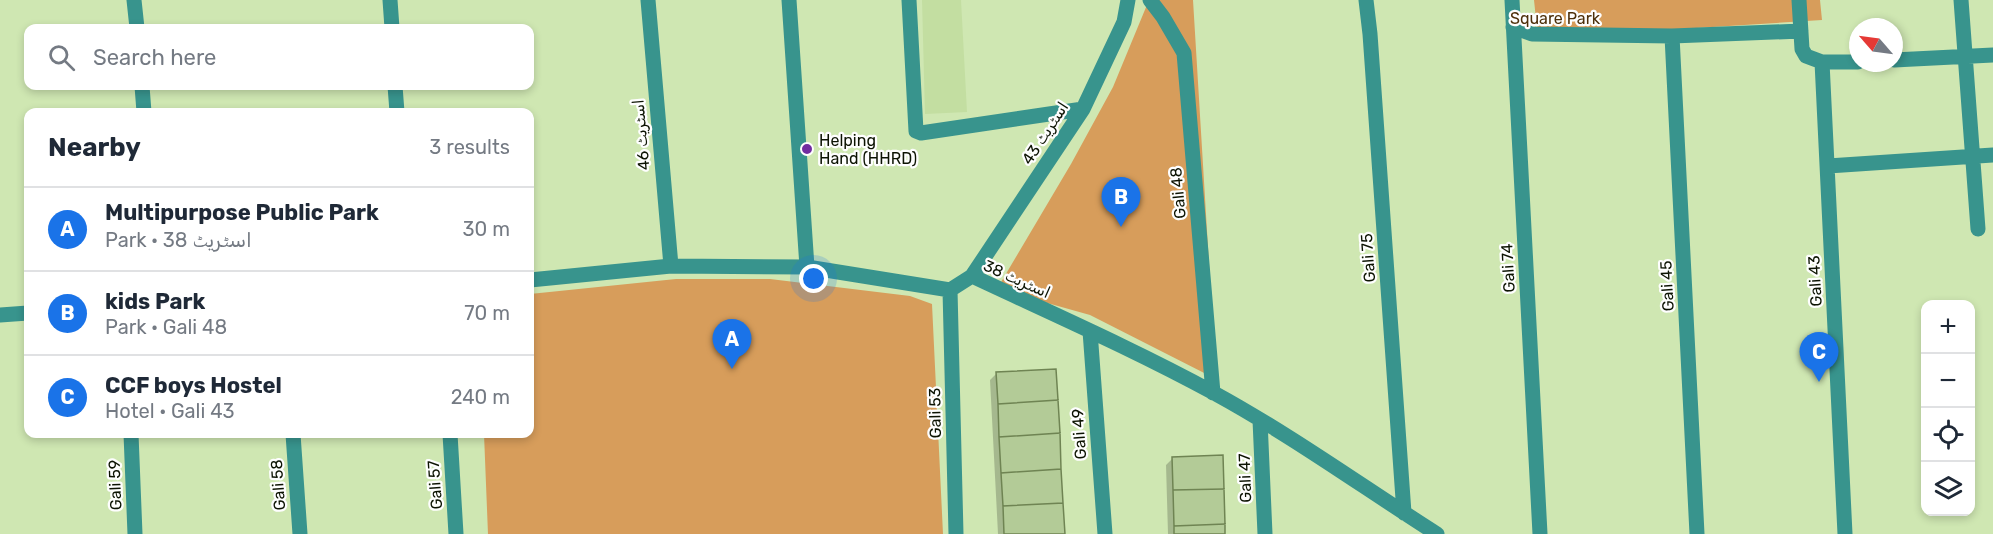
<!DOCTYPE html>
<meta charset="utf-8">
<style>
body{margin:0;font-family:Rubik,"Noto Naskh Arabic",sans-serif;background:#f6f6f7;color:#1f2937}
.controls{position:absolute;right:18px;bottom:18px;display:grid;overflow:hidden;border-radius:12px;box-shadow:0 3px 9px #0003}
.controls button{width:54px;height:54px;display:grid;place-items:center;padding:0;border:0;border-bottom:2px solid #e0e1e3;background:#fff;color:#1f2937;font:30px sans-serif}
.compass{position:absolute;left:1849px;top:18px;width:54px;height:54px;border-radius:50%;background:#fff;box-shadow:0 3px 9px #0003;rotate:298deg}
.you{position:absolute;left:814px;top:279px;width:21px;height:21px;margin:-15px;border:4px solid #fff;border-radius:50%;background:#1a73e8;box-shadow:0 0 0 9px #1a73e833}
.badge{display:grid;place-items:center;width:39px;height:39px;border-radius:50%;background:#1a73e8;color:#fff;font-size:20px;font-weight:700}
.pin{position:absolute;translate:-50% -50px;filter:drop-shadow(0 2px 3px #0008)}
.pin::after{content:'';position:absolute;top:32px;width:21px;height:18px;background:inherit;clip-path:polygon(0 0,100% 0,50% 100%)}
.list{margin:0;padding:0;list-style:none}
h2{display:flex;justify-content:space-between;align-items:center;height:78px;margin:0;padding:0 24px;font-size:26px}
h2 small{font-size:20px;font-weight:400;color:#747a83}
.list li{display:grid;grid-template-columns:39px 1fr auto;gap:18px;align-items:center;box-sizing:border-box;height:84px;padding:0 24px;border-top:2px solid #e0e1e3}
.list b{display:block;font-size:22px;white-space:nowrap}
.list p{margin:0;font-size:20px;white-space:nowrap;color:#747a83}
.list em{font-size:20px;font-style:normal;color:#747a83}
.icon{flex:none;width:33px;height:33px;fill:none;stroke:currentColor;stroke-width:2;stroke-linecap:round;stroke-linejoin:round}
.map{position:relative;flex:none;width:1993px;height:534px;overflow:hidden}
.search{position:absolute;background:#fff;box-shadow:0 3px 9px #0003;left:24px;top:24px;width:510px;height:66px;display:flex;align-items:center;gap:15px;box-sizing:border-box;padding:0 21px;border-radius:12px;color:#747a83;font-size:22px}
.panel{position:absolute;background:#fff;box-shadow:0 3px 9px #0003;left:24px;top:108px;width:510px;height:330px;border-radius:12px}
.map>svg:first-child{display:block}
</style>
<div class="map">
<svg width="1993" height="534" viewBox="0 0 1993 534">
<rect width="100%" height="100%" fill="#cfe7b2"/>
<!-- built -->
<path fill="#c3dea1" d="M922 0H961L967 112 925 114Z"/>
<!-- green -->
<path fill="#d79d5b" d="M1149 0H1193L1216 379 1090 315 997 289 1071 164 1113 87Z
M1534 0H1820L1822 20 1538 38Z
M676 279H770L910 296 932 304 943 534H488L484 434H530V294Z"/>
<!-- shadow -->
<path fill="#0003" d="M997 373 1063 534H998L990 380Z
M1173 458 1224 534H1168L1166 465Z"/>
<!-- building -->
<path fill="#b3cb97" stroke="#6f8453" stroke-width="1.5" d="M1056 369 1058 400 998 404 996 372Z
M1058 400 1060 433 999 437 998 404Z
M1060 433 1061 469 1001 473 999 437Z
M1223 455 1224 489 1173 490 1172 457Z
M1061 469 1063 503 1003 506 1001 473Z
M1224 489 1225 524 1174 526 1173 490Z
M1063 503 1065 534H1004L1003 506Z
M1225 524V534H1174V526Z"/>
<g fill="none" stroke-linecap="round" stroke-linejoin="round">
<!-- minor -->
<path stroke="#38948d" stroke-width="15" d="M134 0 137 28
M390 0 392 28
M648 0 671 266
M789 0 807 267
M909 0 916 131 921 133 1083 109
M1150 0 1163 17 1184 53 1213 393
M1366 0 1370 34 1404 513
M1512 0 1540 534
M1799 0 1802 49 1806 56 1822 62H1858
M1961 0 1978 229
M1513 27 1532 34 1672 36 1801 31
M1672 36 1697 534
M1894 60 1993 55
M1822 62 1845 534
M142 86 144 112
M395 86 397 112
M1828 166 1993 155
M972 276 1083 109 1124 22 1128 0
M530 280 671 266 807 267 950 290 972 276C1053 314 1135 350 1214 393 1291 435 1363 487 1437 534
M950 290 956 534
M0 315 28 313
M1090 331 1105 534
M1260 420 1265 534
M131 434 135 534
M293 434 300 534
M450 434 456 534"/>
</g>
<!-- markers -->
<circle fill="#712ca0" stroke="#fefefe" stroke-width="2" cx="807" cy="149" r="6"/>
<g text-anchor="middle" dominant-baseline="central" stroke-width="4.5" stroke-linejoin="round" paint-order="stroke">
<!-- park labels -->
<g font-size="16" fill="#4e300b" stroke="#fefefe">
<text x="1555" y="18">Square Park</text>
</g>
<!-- street labels -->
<g font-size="16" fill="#0c1302" stroke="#fefefe">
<text transform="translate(1045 133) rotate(-57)">اسٹریٹ 43</text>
<text transform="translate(641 135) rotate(-95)">اسٹریٹ 46</text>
<text transform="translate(1178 193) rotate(-95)">Gali 48</text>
<text transform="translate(1368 258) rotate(-94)">Gali 75</text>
<text transform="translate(1508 268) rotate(-93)">Gali 74</text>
<text transform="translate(1017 279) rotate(24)">اسٹریٹ 38</text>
<text transform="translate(1815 281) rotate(-93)">Gali 43</text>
<text transform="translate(1667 286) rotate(-93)">Gali 45</text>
<text transform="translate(935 413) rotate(-91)">Gali 53</text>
<text transform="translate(1079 434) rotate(-94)">Gali 49</text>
<text transform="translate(1245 478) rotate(-92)">Gali 47</text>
<text transform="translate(115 485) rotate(-92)">Gali 59</text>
<text transform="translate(278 485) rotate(-94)">Gali 58</text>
<text transform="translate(435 485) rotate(-94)">Gali 57</text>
</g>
<!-- poi labels -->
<g font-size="16" fill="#0c1302" stroke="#fefefe" text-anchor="start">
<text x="819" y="140">Helping<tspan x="819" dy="18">Hand (HHRD)</tspan></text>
</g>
</g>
</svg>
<div class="controls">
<button>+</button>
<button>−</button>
<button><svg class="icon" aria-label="locate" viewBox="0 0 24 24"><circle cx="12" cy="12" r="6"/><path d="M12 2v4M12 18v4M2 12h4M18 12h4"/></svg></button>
<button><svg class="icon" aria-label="layers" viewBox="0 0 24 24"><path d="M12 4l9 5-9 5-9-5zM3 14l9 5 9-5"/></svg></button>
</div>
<svg class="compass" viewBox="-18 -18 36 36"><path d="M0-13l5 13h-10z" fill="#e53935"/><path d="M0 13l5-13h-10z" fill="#747a83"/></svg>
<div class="you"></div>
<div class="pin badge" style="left:732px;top:369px">A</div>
<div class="pin badge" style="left:1121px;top:227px">B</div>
<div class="pin badge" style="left:1819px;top:382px">C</div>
<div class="search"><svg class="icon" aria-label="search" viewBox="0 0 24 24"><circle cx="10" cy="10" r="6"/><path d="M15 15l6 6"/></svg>Search here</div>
<section class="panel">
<h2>Nearby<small>3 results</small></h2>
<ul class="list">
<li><span class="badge">A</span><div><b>Multipurpose Public Park</b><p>Park · اسٹریٹ 38</p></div><em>30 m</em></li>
<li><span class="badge">B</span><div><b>kids Park</b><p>Park · Gali 48</p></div><em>70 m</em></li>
<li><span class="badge">C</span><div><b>CCF boys Hostel</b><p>Hotel · Gali 43</p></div><em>240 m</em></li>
</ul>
</section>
</div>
